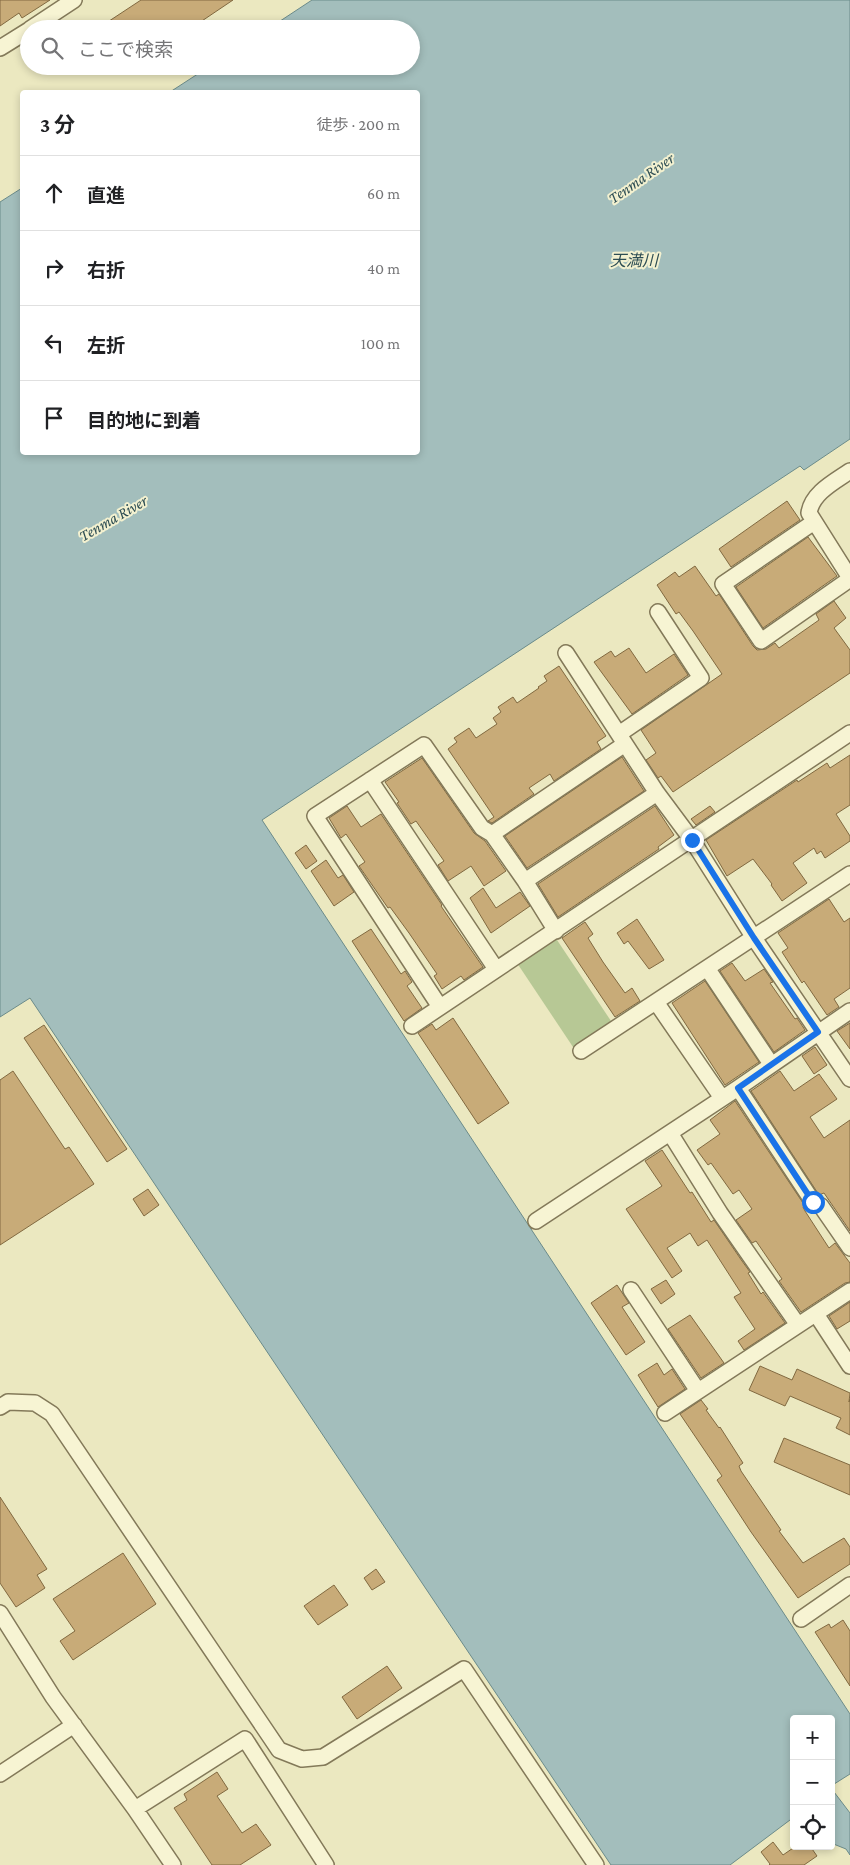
<!DOCTYPE html>
<html lang="ja">
<meta charset="utf-8">
<style>
body{margin:0;font-family:"Crimson Pro","Noto Sans JP",serif;background:#f6f6f6;color:#202124}
.controls{position:absolute;right:15px;bottom:15px;display:grid;overflow:hidden;border-radius:5px;box-shadow:0 2px 8px #0003}
.controls button{width:45px;height:45px;display:grid;place-items:center;padding:0;border:0;border-bottom:1px solid #e0e0e0;background:#fff;color:#202124;font:25px sans-serif}
.stop{position:absolute;width:15px;height:15px;margin:-11px;border:4px solid #1a73e8;border-radius:50%;background:#fff}
.stop.end{background:#1a73e8;border-color:#fff;box-shadow:0 1px 5px #0008}
.list{margin:0;padding:0;list-style:none}
h2{display:flex;justify-content:space-between;align-items:center;height:65px;margin:0;padding:0 20px;font-size:21px}
h2 small{font-size:16px;font-weight:400;color:#757577}
.list li{display:grid;grid-template-columns:32px 1fr auto;gap:15px;align-items:center;box-sizing:border-box;height:75px;padding:0 20px;border-top:1px solid #e0e0e0}
.list b{display:block;font-size:19px;white-space:nowrap}
.list em{font-size:16px;font-style:normal;color:#757577}
.icon{flex:none;width:28px;height:28px;fill:none;stroke:currentColor;stroke-width:2;stroke-linecap:round;stroke-linejoin:round}
.map{position:relative;flex:none;width:850px;height:1865px;overflow:hidden}
.search{position:absolute;background:#fff;box-shadow:0 2px 8px #0003;left:20px;top:20px;width:400px;height:55px;display:flex;align-items:center;gap:12px;box-sizing:border-box;padding:0 18px;border-radius:28px;color:#757577;font-size:19px}
.panel{position:absolute;background:#fff;box-shadow:0 2px 8px #0003;left:20px;top:90px;width:400px;height:365px;border-radius:5px}
.map>svg:first-child{display:block}
</style>
<div class="map">
<svg width="850" height="1865" viewBox="0 0 850 1865">
<rect width="100%" height="100%" fill="#ebe8c0"/>
<!-- green -->
<path fill="#b7c895" d="M555 937 613 1024 575 1050 517 963Z"/>
<!-- water -->
<path fill="#a3bebc" stroke="#6b8b8a" d="M312 0H850V439L804 470 800 466 262 820 850 1714V1774L831 1786V1719H794V1817L730 1865H611L30 998 0 1017V202L22 188V452H418V92H170L210 66H411V29H268Z
M831 1788 850 1813V1855L846 1849 831 1843Z"/>
<!-- building -->
<path fill="#c8ab78" stroke="#816940" d="M0 0H50L22 18 19 13 0 26Z
M141 0H233L190 29H97Z
M787 501 800 520 731 567 719 549Z
M808 537 837 576 763 628 736 587Z
M695 566 716 596 719 594 753 646 757 650 766 649 775 643 779 648 819 620 816 614 834 601 846 618 834 628 850 650V673L673 792 661 776 658 778 646 760 656 753 641 730 722 674 693 631 679 612 676 614 657 585 675 572 679 577Z
M629 648 646 673 674 654 688 675 632 714 594 662 611 651 615 657Z
M559 666 606 736 597 742 601 749 554 781 550 774 529 788 534 794 492 823 488 821 494 817 448 749 457 742 454 738 469 728 476 738 497 724 493 718 501 712 498 707 513 697 517 703 539 688 538 687 547 681 544 676Z
M850 755V805L836 814 850 836V841L825 858 821 851 817 854 814 848 793 863 807 883 782 901 771 885 772 884 753 859 727 876 706 840 797 780 798 782 827 763 830 768Z
M622 757 644 791 527 868 505 836Z
M422 758 474 833 485 841 506 871 484 886 471 866 448 881 438 865 444 861 416 821 411 824 397 803 399 802 385 782Z
M347 806 361 827 381 814 442 905 441 906 456 928 483 967 464 980 461 976 442 989 434 976 437 974 409 933 390 907 388 908 359 866 365 862 346 834 341 838 329 818Z
M655 806 674 835 658 847 659 849 558 917 538 884Z
M710 806 715 812 696 825 691 819Z
M306 845 317 861 306 869 295 853Z
M326 860 338 878 343 875 354 892 334 906 311 871Z
M483 888 496 908 520 892 530 906 491 933 470 898Z
M829 899 844 922 850 918V988L834 999 839 1007 827 1015 804 981 802 983 782 952 788 948 778 933Z
M637 919 664 960 649 969 628 941 624 944 617 933Z
M585 922 593 934 588 938 603 962 625 993 632 988 640 1001 615 1017 562 938Z
M371 929 401 974 405 971 412 982 407 986 422 1008 404 1021 352 941Z
M732 963 745 981 764 969 773 982 770 983 795 1019 797 1018 805 1030 774 1052 720 971Z
M705 981 759 1062 725 1085 672 1003Z
M453 1018 509 1103 478 1124 418 1033 432 1024 436 1030Z
M850 1023V1049L837 1031Z
M44 1025 127 1149 107 1162 24 1038Z
M815 1047 827 1065 814 1074 802 1056Z
M13 1071 65 1149 69 1147 94 1184 0 1245V1080Z
M780 1071 794 1091 819 1074 837 1099 810 1117 824 1138 850 1120V1231L824 1193 819 1195 751 1091Z
M735 1101 805 1206 803 1207 805 1211 829 1248 835 1243 850 1263V1282L845 1283 801 1312 779 1281 782 1279 756 1241 752 1243 736 1220 752 1209 739 1190 733 1194 711 1163 708 1165 697 1150 720 1134 710 1120Z
M662 1150 690 1193 692 1192 711 1222 714 1220 742 1261 750 1272 748 1273 761 1294 763 1292 785 1323 744 1350 738 1341 755 1329 734 1297 741 1293 707 1240 698 1246 690 1233 667 1248 682 1271 672 1278 626 1209 662 1186 645 1161Z
M148 1189 159 1205 144 1216 133 1199Z
M666 1280 675 1294 661 1304 651 1289Z
M617 1285 629 1303 622 1307 645 1342 626 1355 591 1303Z
M850 1302V1321L837 1329 829 1316Z
M690 1315 724 1363 701 1378 668 1329Z
M657 1363 664 1375 672 1369 685 1389 658 1407 638 1375Z
M760 1366 792 1380 797 1369 850 1393 849 1402 850 1399V1435L836 1428 841 1418 790 1396 785 1406 749 1390Z
M701 1400 708 1409 706 1410 719 1428 720 1427 743 1463 739 1466 741 1471 781 1530 779 1531 803 1563 844 1538 850 1547V1564L798 1598 751 1532 717 1480 722 1476 680 1414Z
M784 1438 850 1465V1495L774 1462Z
M0 1497 47 1569 37 1575 45 1588 16 1607 0 1583Z
M123 1553 156 1604 73 1660 60 1641 75 1631 53 1599Z
M376 1569 385 1582 372 1590 364 1578Z
M334 1585 348 1605 318 1625 304 1606Z
M843 1620 850 1631V1686L815 1632 829 1624 831 1628Z
M387 1666 402 1688 357 1719 342 1697Z
M217 1772 228 1789 217 1796 242 1833 256 1824 271 1845 240 1865H212L174 1808 187 1800 184 1794Z
M773 1842 783 1855 796 1846H810L817 1856 804 1865H769L770 1864 761 1852Z"/>
<g fill="none" stroke-linecap="round" stroke-linejoin="round">
<defs>
<path id="minor" d="M30 29 74 0
M0 48 29 30
M850 471C834 482 812 493 809 513L850 578
M814 522 723 584 761 641 850 579
M566 653 657 793 692 840 754 938 850 1079
M619 734 701 678 658 612
M370 780 496 969
M525 881 657 793
M556 931 525 881 492 834 625 744
M707 968 771 1064
M656 1002 722 1098
M440 1007 315 816 424 745 482 828 492 834
M412 1026 850 733
M581 1051 850 874
M738 1088 813 1202 821 1206 850 1248
M670 1133 720 1213 798 1325
M536 1221 738 1088 850 1011
M631 1290 698 1391
M816 1314 850 1366
M0 1407 8 1402 35 1403 52 1414 279 1750 302 1759 323 1757 464 1669 596 1865
M665 1413 850 1291
M0 1613 53 1697 135 1809 173 1865
M801 1619 850 1585
M0 1774 74 1725
M135 1809 245 1739 326 1865"/>
</defs>
<!-- minor casing -->
<use href="#minor" stroke="#837959" stroke-width="18"/>
<!-- minor -->
<use href="#minor" stroke="#f7f4d3" stroke-width="15"/>
</g>
<g fill="none" stroke-linecap="round" stroke-linejoin="round">
<!-- route -->
<path stroke="#1a73e8" stroke-width="6" d="M692 840 754 938 818 1032 738 1088 813 1202"/>
</g>
<g text-anchor="middle" dominant-baseline="central" stroke-width="4" stroke-linejoin="round" paint-order="stroke">
<!-- water labels -->
<g font-size="16" font-style="italic" fill="#2d4d53" stroke="#f3f1d0">
<text transform="translate(641 178) rotate(-35)">Tenma River</text>
<text x="634" y="260">天満川</text>
<text transform="translate(113 518) rotate(-30)">Tenma River</text>
</g>
</g>
</svg>
<div class="controls">
<button>+</button>
<button>−</button>
<button><svg class="icon" aria-label="locate" viewBox="0 0 24 24"><circle cx="12" cy="12" r="6"/><path d="M12 2v4M12 18v4M2 12h4M18 12h4"/></svg></button>
</div>
<div class="stop" style="left:813px;top:1202px"></div>
<div class="stop end" style="left:692px;top:840px"></div>
<div class="search"><svg class="icon" aria-label="search" viewBox="0 0 24 24"><circle cx="10" cy="10" r="6"/><path d="M15 15l6 6"/></svg>ここで検索</div>
<section class="panel">
<h2>3 分<small>徒歩 · 200 m</small></h2>
<ul class="list">
<li><svg class="icon" aria-label="ahead" viewBox="0 0 24 24"><path d="M12 20V5M6 11l6-6 6 6"/></svg><div><b>直進</b></div><em>60 m</em></li>
<li><svg class="icon" aria-label="right" viewBox="0 0 24 24"><path d="M7 20v-9h11M14 6l5 5-5 5"/></svg><div><b>右折</b></div><em>40 m</em></li>
<li><svg class="icon" aria-label="left" viewBox="0 0 24 24"><path d="M17 20v-9H6M10 6l-5 5 5 5"/></svg><div><b>左折</b></div><em>100 m</em></li>
<li><svg class="icon" aria-label="arrive" viewBox="0 0 24 24"><path d="M6 21V4h12l-3 4 3 4H6"/></svg><div><b>目的地に到着</b></div></li>
</ul>
</section>
</div>
